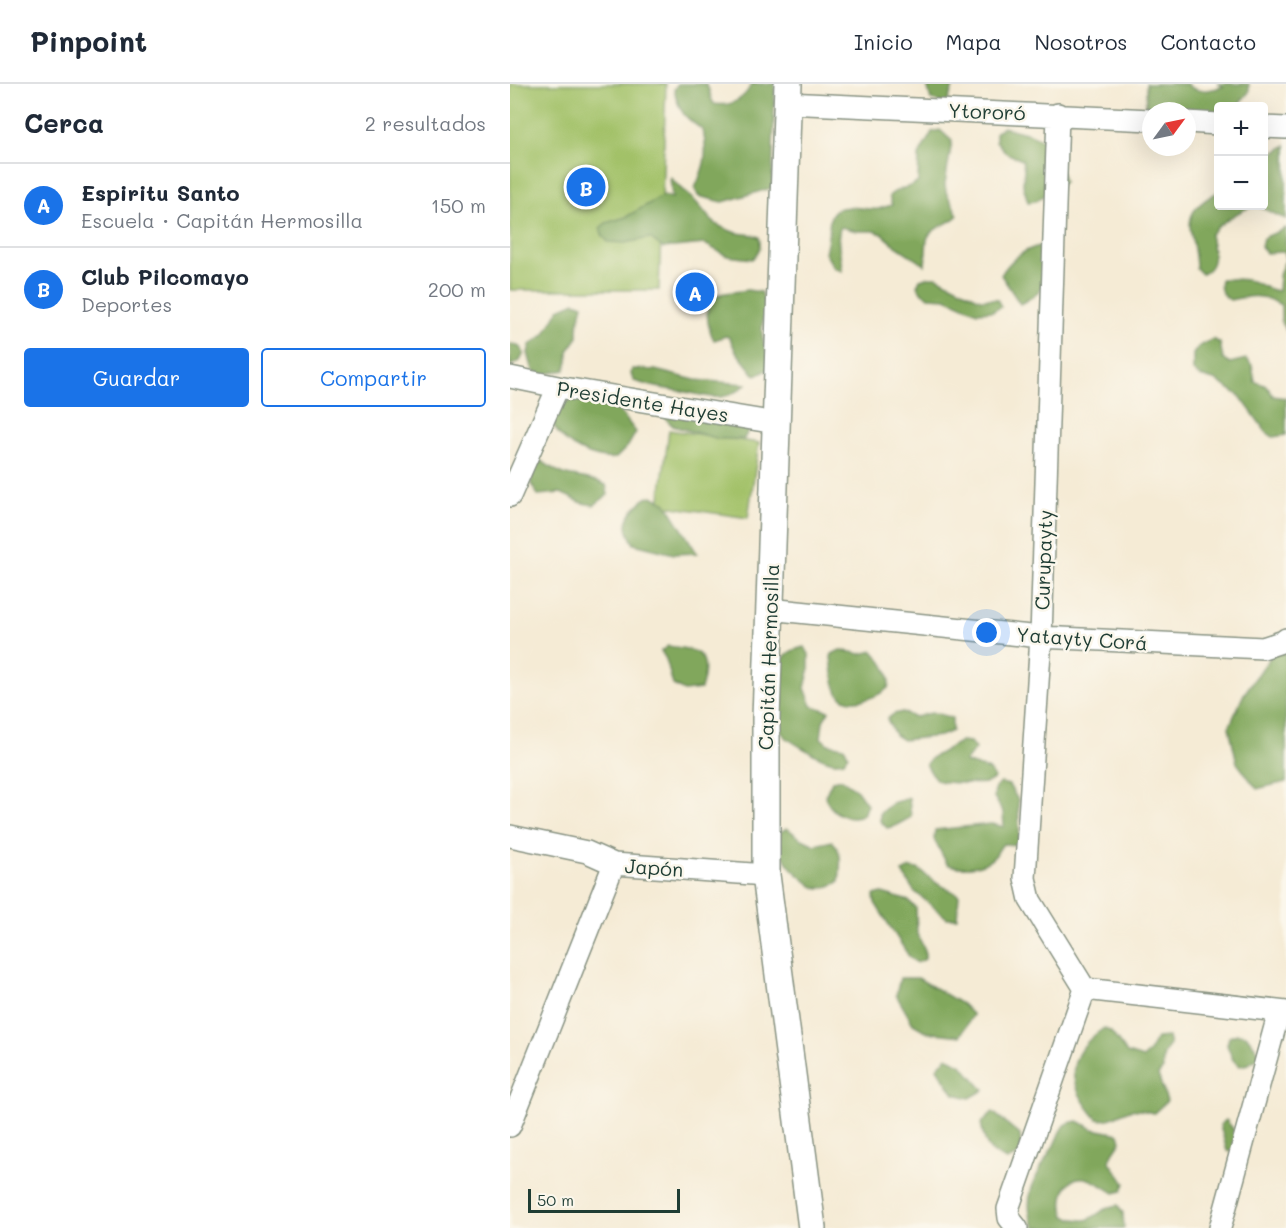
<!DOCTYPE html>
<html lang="es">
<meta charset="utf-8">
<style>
body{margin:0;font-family:Mali,sans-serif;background:#f6f6f7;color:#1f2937}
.controls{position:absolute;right:18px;top:18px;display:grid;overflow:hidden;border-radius:6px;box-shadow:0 6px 24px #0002}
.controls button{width:54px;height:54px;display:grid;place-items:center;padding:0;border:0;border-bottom:2px solid #e0e1e3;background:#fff;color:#1f2937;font:30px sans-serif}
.compass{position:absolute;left:632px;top:18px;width:54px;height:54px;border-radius:50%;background:#fff;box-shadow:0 6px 24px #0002;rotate:57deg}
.scale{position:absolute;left:18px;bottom:15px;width:152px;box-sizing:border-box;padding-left:6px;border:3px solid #1f3d34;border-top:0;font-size:16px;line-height:21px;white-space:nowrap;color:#1f3d34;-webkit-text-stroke:4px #fbf7ec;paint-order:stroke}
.you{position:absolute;left:477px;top:549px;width:21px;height:21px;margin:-15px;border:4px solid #fff;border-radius:50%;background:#1a73e8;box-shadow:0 0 0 9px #1a73e833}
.badge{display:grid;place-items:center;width:39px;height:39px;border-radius:50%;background:#1a73e8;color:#fff;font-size:20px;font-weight:700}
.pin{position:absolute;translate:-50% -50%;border:3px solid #fff;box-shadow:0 2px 6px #0006}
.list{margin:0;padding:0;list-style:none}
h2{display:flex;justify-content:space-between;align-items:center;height:78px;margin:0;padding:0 24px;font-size:26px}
h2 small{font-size:20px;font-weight:400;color:#747a83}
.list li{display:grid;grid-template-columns:39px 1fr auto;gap:18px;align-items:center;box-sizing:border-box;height:84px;padding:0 24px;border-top:2px solid #e0e1e3}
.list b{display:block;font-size:22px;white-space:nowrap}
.list p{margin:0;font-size:20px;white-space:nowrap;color:#747a83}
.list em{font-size:20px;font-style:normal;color:#747a83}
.actions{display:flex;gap:12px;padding:18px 24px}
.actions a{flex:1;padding:14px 0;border:2px solid #1a73e8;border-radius:6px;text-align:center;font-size:21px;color:#1a73e8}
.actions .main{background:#1a73e8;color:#fff}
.map{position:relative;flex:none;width:776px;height:1144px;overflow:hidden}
header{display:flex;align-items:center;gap:36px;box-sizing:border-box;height:84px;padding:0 30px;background:#fff;border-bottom:2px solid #e0e1e3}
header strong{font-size:28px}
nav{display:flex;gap:33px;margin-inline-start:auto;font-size:21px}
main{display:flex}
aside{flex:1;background:#fff}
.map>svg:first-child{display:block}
</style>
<header>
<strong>Pinpoint</strong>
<nav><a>Inicio</a><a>Mapa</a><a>Nosotros</a><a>Contacto</a></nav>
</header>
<main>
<aside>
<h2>Cerca<small>2 resultados</small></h2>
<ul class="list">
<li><span class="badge">A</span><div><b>Espiritu Santo</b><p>Escuela · Capitán Hermosilla</p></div><em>150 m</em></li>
<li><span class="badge">B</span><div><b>Club Pilcomayo</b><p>Deportes</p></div><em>200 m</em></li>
</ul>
<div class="actions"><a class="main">Guardar</a><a>Compartir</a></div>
</aside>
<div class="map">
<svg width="776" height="1144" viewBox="0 0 776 1144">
<rect width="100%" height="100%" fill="#fbf7ec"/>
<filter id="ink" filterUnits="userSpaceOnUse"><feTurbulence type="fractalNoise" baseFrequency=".0167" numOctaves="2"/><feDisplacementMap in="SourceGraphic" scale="12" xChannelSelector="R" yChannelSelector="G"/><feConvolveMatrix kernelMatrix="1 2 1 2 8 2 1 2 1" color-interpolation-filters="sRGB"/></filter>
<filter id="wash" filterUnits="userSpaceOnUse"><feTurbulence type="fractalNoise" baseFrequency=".008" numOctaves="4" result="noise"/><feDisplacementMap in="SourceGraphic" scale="24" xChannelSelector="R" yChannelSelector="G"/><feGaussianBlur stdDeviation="1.35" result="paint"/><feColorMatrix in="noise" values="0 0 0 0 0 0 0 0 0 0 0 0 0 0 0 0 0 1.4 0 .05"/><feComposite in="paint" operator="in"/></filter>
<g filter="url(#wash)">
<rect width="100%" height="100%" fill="#f5ebd5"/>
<!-- green -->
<path fill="#a2c168" stroke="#607f4e" stroke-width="1.5" d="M0 0H156L149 206H0Z
M159 346 249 359 238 434 149 421Z"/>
<!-- forest -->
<path fill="#81a75c" stroke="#507248" stroke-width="1.5" d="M168 0H196C201 7 199 13 204 20 222 23 234 15 242 0H265L262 104 213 118 188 112 185 104C195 82 198 70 193 46 174 33 169 28 164 5Z
M417 0H444L437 20 421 16Z
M636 0H677C686 11 700 5 713 3L709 0H739V8L727 22H708V29C684 32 660 23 636 23Z
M493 43 520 50 544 61 554 98 526 117 518 118 513 101 514 84 512 76 496 69 486 57V48Z
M430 46 442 57 435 100 436 108 448 131C441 140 419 144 417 156 416 164 416 172 415 181L386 162 372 150 364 147H347L331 143C325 154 332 173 332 187L324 184 315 169C318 157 319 146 320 135 324 115 355 127 368 125 373 124 377 122 382 121L379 112C388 103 398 105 408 98L409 71 422 48Z
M776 61V135C767 132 758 126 749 123 736 120 708 141 700 151 703 166 709 182 692 190L686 184C685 145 664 132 708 108V122H754V80L762 70Z
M160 93C169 104 176 108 185 117 200 132 198 139 221 147 230 151 240 149 249 153 252 163 249 168 242 175L217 172 195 160 153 164 140 154 115 159 98 158 93 152 90 144 96 139 116 133 154 111 162 114Z
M776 144V176L773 168 756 169 751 162 753 154Z
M530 162 541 175C533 201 536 207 510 220L491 191C499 177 514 165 530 162Z
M776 176V246L771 237V221C751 210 742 211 720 216 711 210 709 205 711 195 721 195 731 194 741 197 751 200 757 206 768 207 769 195 768 186 776 176Z
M418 193H427L470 215H487L491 223 483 227 467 228 436 214 419 213 412 209 407 202 410 195Z
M237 206 251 208C259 225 252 230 252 247 252 261 260 269 259 285L248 291 244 290 225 266 220 254 216 252 204 256C198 245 191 216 208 211 215 208 229 208 237 206Z
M65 218 73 221 68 240V253L58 267V277L55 286 30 291 23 287 18 269 20 261 34 251 49 225Z
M703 255 710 259 713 275 720 279 736 275 742 281 745 298C755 300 759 303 763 312L776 314V351L763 353 756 348 730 312 707 297 690 292 683 287V270L688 263Z
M0 260 8 261 14 269 10 277 0 282Z
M122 285 145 286 185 296 236 300C212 322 197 311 170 307 154 305 139 302 124 297L121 290Z
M73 312 105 321 126 348 118 362 106 374C84 378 37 355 43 329L56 318Z
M156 326 240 343 234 355H209L163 342 156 335Z
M31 377C40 382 47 389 57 391 70 394 83 394 96 401L98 411 84 421 72 419 51 409 28 411 21 400C22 391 23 381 31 377Z
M142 412 156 419 187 469 164 470 124 460C121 455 117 448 117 441 117 430 132 414 142 412Z
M776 551V698L747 705 727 679 719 643 734 610Z
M158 562C189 566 202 569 191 605L174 607 163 601 156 575 151 567Z
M294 563 299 570V587L295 604 302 622 319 627 313 637 311 654 318 660 334 663 338 671 334 677C329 678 325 679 320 677 311 675 276 656 272 649 267 636 267 585 274 574 278 567 286 565 294 563Z
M330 566 351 570 363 567C372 577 382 590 378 604 370 611 363 614 352 616 322 623 324 595 321 573L322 570Z
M392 628C413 637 404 631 422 629 429 629 436 632 442 634V647L430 652 393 656 385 651 377 635 384 630Z
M451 657 460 658 465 665 455 678 479 686 485 694C482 696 480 698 476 699 472 700 430 699 427 696 423 693 419 685 416 680L421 674Z
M331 695 347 706 357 720 353 731C336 737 320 729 315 712L322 697Z
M491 699 499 701 508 716 510 761 493 760C489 764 488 768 485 772 474 784 451 786 437 780L424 755 425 746 482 740 494 743 493 728 484 713 485 704Z
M399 714 401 733 385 742 377 744 370 737V729L382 719Z
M277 744 290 754 305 761 322 757C334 769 330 783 329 798 324 800 317 804 311 804 304 805 300 800 295 796 276 782 270 772 270 748Z
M400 784 408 785 428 800 449 811 447 834H437L404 807 392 788Z
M372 809 399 817 406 824 407 850 415 866V875L407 879 400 874 365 819 364 811Z
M408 894 452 920 463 931 450 952 417 948 403 940 386 911 390 894Z
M594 944 601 948 617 969 633 974 639 968 647 954 658 953 660 961C653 969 652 974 653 985L648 991 657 1017 644 1029C637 1028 627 1024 620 1026 607 1030 601 1038 587 1035 556 1000 553 972 594 944Z
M727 950 736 951 752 972 738 980 730 982 723 976 717 961 719 953Z
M437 973 452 981 474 1006 460 1014 444 1010 427 984Z
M483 1028 510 1051 512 1069 497 1076C476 1067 475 1060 471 1039Z
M716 1036 728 1051 725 1067H717L710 1041Z
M568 1037 583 1045 609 1050 611 1057C607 1065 601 1069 600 1078L615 1099 612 1107 604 1109C596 1104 585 1096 575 1094 554 1091 549 1118 555 1132 588 1144 582 1125 608 1121L613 1129 614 1144H525C509 1114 529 1087 544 1061 551 1048 549 1039 568 1037Z"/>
</g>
<g filter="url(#ink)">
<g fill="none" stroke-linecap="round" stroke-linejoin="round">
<defs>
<path id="minor" d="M276 19 641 36
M548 30 531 553 515 794 520 816 575 905
M677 38 708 40
M754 43 776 44
M0 293 48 303 266 339
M0 412 48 303
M259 525 531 553 753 564 774 557 776 555
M0 752 77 768 104 780 256 791
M575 905 776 928
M0 1042 104 780
M507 1144 499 1134 498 1125 575 905
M710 1144 769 928"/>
<path id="tertiary" d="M278 0 256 634V791L302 1144"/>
</defs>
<!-- minor casing -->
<use href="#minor" stroke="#8a9484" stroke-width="24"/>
<!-- tertiary casing -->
<use href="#tertiary" stroke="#8a9484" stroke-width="30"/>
<!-- minor -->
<use href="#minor" stroke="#fff" stroke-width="21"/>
<!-- tertiary -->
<use href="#tertiary" stroke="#fff" stroke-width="27"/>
</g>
</g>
<g text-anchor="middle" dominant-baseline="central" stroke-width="5" stroke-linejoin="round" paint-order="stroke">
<!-- street labels -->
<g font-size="20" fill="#1f3d34" stroke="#fbf7ec">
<text transform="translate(477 27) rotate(2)">Ytororó</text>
<text transform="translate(133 317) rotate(9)">Presidente Hayes</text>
<text transform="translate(533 476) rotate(-88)">Curupayty</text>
<text transform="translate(572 554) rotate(4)">Yatayty Corá</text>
<text transform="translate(258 573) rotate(-88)">Capitán Hermosilla</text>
<text transform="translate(144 783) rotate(4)">Japón</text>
</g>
</g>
</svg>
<div class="controls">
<button>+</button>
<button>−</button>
</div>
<svg class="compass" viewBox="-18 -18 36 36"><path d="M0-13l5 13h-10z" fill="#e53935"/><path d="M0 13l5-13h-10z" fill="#747a83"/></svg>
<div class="scale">50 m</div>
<div class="you"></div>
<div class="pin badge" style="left:185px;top:208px">A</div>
<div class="pin badge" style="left:76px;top:103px">B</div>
</div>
</main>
